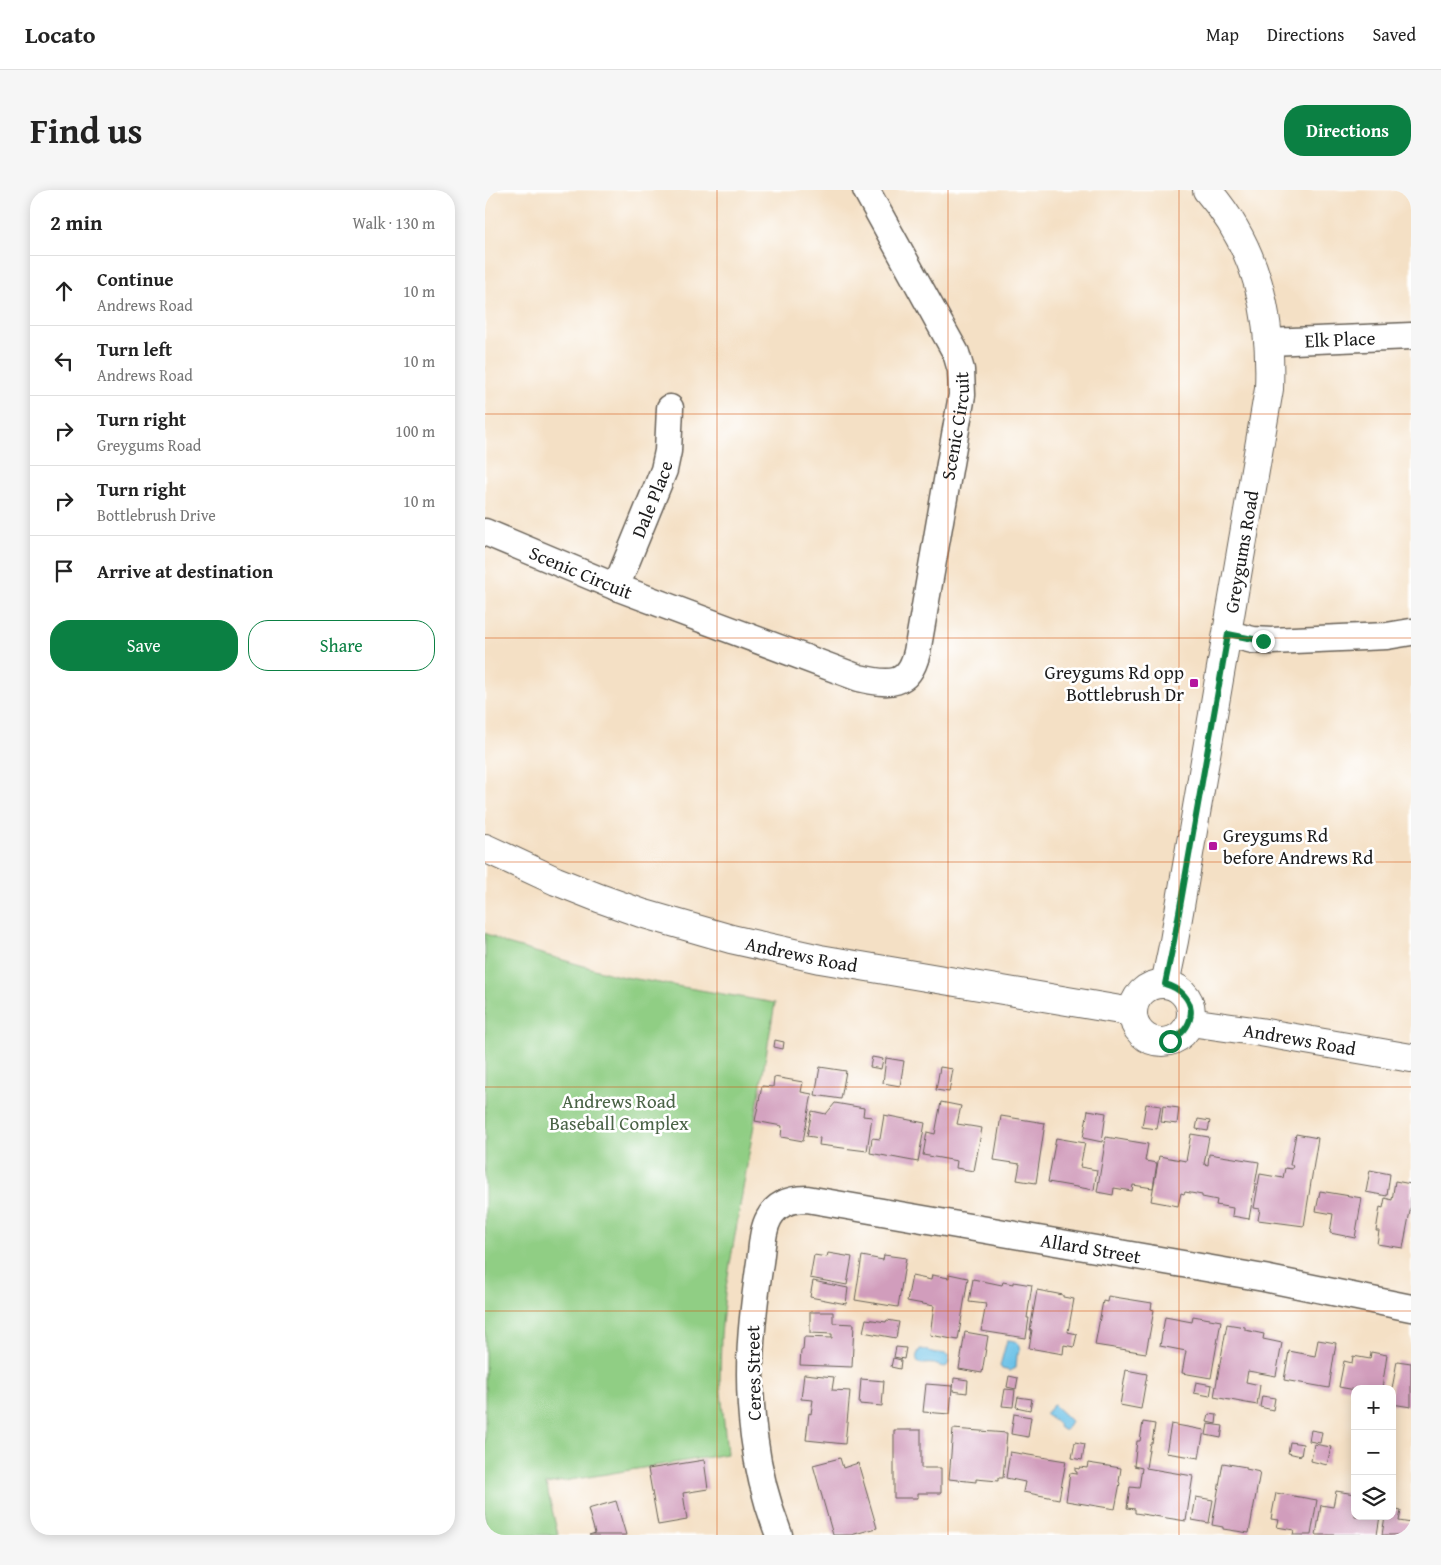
<!DOCTYPE html>
<meta charset="utf-8">
<style>
body{margin:0;font-family:"Gentium Book Plus",serif;background:#f6f6f6;color:#222}
.controls{position:absolute;right:15px;bottom:15px;display:grid;overflow:hidden;border-radius:10px;box-shadow:0 2px 12px #0003}
.controls button{width:45px;height:45px;display:grid;place-items:center;padding:0;border:0;border-bottom:1px solid #e0e0e0;background:#fff;color:#222;font:25px sans-serif}
.stop{position:absolute;width:15px;height:15px;margin:-11px;border:4px solid #0b8043;border-radius:50%;background:#fff}
.stop.end{background:#0b8043;border-color:#fff;box-shadow:0 1px 5px #0008}
.list{margin:0;padding:0;list-style:none}
h2{display:flex;justify-content:space-between;align-items:center;height:65px;margin:0;padding:0 20px;font-size:21px}
h2 small{font-size:16px;font-weight:400;color:#767676}
.list li{display:grid;grid-template-columns:32px 1fr auto;gap:15px;align-items:center;box-sizing:border-box;height:70px;padding:0 20px;border-top:1px solid #e0e0e0}
.list b{display:block;font-size:19px;white-space:nowrap}
.list p{margin:0;font-size:16px;white-space:nowrap;color:#767676}
.list em{font-size:16px;font-style:normal;color:#767676}
.actions{display:flex;gap:10px;padding:15px 20px}
.actions a{flex:1;padding:11px 0;border:1px solid #0b8043;border-radius:20px;text-align:center;font-size:18px;color:#0b8043}
.actions .main{background:#0b8043;color:#fff}
.icon{flex:none;width:28px;height:28px;fill:none;stroke:currentColor;stroke-width:2;stroke-linecap:round;stroke-linejoin:round}
.map{position:relative;flex:none;width:926px;height:1345px;overflow:hidden;border-radius:20px}
header{display:flex;align-items:center;gap:30px;box-sizing:border-box;height:70px;padding:0 25px;background:#fff;border-bottom:1px solid #e0e0e0}
header strong{font-size:24px}
nav{display:flex;gap:28px;margin-inline-start:auto;font-size:18px}
.intro{display:flex;align-items:center;justify-content:space-between;box-sizing:border-box;height:120px;padding:0 30px}
h1{margin:0;font-size:35px}
.button{padding:12px 22px;border-radius:20px;background:#0b8043;color:#fff;font-size:18px;font-weight:700}
main{display:flex;gap:30px;padding:0 30px}
aside{flex:1;background:#fff;border-radius:20px;box-shadow:0 2px 12px #0003}
.map>svg:first-child{display:block}
</style>
<header>
<strong>Locato</strong>
<nav><a>Map</a><a>Directions</a><a>Saved</a></nav>
</header>
<div class="intro"><h1>Find us</h1><a class="button">Directions</a></div>
<main>
<aside>
<h2>2 min<small>Walk · 130 m</small></h2>
<ul class="list">
<li><svg class="icon" aria-label="ahead" viewBox="0 0 24 24"><path d="M12 20V5M6 11l6-6 6 6"/></svg><div><b>Continue</b><p>Andrews Road</p></div><em>10 m</em></li>
<li><svg class="icon" aria-label="left" viewBox="0 0 24 24"><path d="M17 20v-9H6M10 6l-5 5 5 5"/></svg><div><b>Turn left</b><p>Andrews Road</p></div><em>10 m</em></li>
<li><svg class="icon" aria-label="right" viewBox="0 0 24 24"><path d="M7 20v-9h11M14 6l5 5-5 5"/></svg><div><b>Turn right</b><p>Greygums Road</p></div><em>100 m</em></li>
<li><svg class="icon" aria-label="right" viewBox="0 0 24 24"><path d="M7 20v-9h11M14 6l5 5-5 5"/></svg><div><b>Turn right</b><p>Bottlebrush Drive</p></div><em>10 m</em></li>
<li><svg class="icon" aria-label="arrive" viewBox="0 0 24 24"><path d="M6 21V4h12l-3 4 3 4H6"/></svg><div><b>Arrive at destination</b></div></li>
</ul>
<div class="actions"><a class="main">Save</a><a>Share</a></div>
</aside>
<div class="map">
<svg width="926" height="1345" viewBox="0 0 926 1345">
<rect width="100%" height="100%" fill="#fff"/>
<filter id="ink" filterUnits="userSpaceOnUse"><feTurbulence type="fractalNoise" baseFrequency=".02" numOctaves="2"/><feDisplacementMap in="SourceGraphic" scale="10" xChannelSelector="R" yChannelSelector="G"/><feConvolveMatrix kernelMatrix="1 2 1 2 8 2 1 2 1" color-interpolation-filters="sRGB"/></filter>
<filter id="wash" filterUnits="userSpaceOnUse"><feTurbulence type="fractalNoise" baseFrequency=".0096" numOctaves="4" result="noise"/><feDisplacementMap in="SourceGraphic" scale="20" xChannelSelector="R" yChannelSelector="G"/><feGaussianBlur stdDeviation="1.12" result="paint"/><feColorMatrix in="noise" values="0 0 0 0 0 0 0 0 0 0 0 0 0 0 0 0 0 1.4 0 .05"/><feComposite in="paint" operator="in"/></filter>
<g filter="url(#wash)">
<rect width="100%" height="100%" fill="#f4e0c5"/>
<!-- green -->
<path fill="#90ce84" stroke="#567550" d="M0 743 22 754 134 786 290 813 240 1103 236 1145 235 1190 242 1264 61 1294 73 1345H0Z"/>
<!-- water -->
<path fill="#6ac1e7" stroke="#436e82" d="M522 1150C530 1150 534 1152 535 1160L532 1165 531 1178 525 1181 517 1179 515 1176Z
M435 1159C440 1159 442 1161 447 1162 454 1164 458 1162 464 1166 465 1181 458 1177 449 1174 443 1173 438 1175 433 1173 430 1167 432 1164 435 1159Z
M569 1215 586 1231 580 1241 575 1238 572 1233 560 1224 567 1216Z"/>
<g id="blocks">
<!-- building -->
<path fill="#d19dbc" d="M290 850 299 852 298 859 289 857Z
M387 867 398 869 396 879 385 877Z
M401 868 419 871 415 896 398 893Z
M335 877 361 881 356 909 330 905Z
M455 877 468 879 464 902 451 900Z
M289 887 318 892 316 902 327 904 318 951 296 947 297 936 270 931 277 896 288 897Z
M456 912 476 916 472 934 497 938 489 981 471 978 472 971 438 965 442 942 450 944Z
M350 913 379 918 378 926 387 927 382 961 334 955 335 948 322 946 327 921 341 924Z
M661 914 676 916 672 939 657 937Z
M678 916 694 918 692 934 676 932Z
M603 920 621 923 617 952 598 948Z
M399 925 440 933 433 972 385 963 387 948 395 949Z
M516 926 560 933 551 993 532 990 535 974 509 970Z
M713 929 725 931 723 941 711 939Z
M706 944 724 947 719 974 723 975 724 964 774 972 764 1029 747 1026 748 1018 731 1015 732 1010 717 1007V1005L700 1002 699 1004 696 1003 693 1016 666 1011 674 966 701 971Z
M811 944 833 948 819 1036 773 1030 775 1019 769 1018 775 984 798 988 800 978 807 979 808 975H805Z
M621 947 663 954 660 971 672 973 668 998 648 995 647 1001 629 998 628 1005 612 1002Z
M571 948 600 953 595 977 612 980 609 1000 563 992Z
M885 980 905 984 902 1006 881 1002Z
M910 991 926 994V1016L918 1058 892 1054 894 1041H891L895 1017 898 1018 900 1008 907 1010Z
M835 1001 877 1008 870 1048 845 1043 848 1024 831 1021Z
M343 1063 367 1067 362 1095 325 1088 329 1065 342 1067Z
M399 1065 421 1068 413 1117 370 1110 377 1066 398 1070Z
M464 1084 483 1088 473 1150 445 1145 449 1116 422 1111 427 1086 446 1090 447 1085 464 1088Z
M488 1089 517 1095 518 1092 528 1094V1092L547 1095 542 1128H544L541 1148 496 1141 501 1114 484 1112Z
M328 1091 363 1098 361 1114 325 1107Z
M552 1100 578 1105V1107L589 1109 583 1142 592 1144 589 1157 579 1155 578 1164 544 1158 547 1140H545Z
M623 1106 667 1113 666 1119 669 1120 661 1163 610 1155 618 1111 622 1112Z
M325 1122H348V1133L369 1134 367 1177 315 1175 316 1160H318L319 1147 347 1148V1144L325 1143Z
M708 1126 736 1131 726 1188 697 1183 701 1161 675 1156 680 1127 707 1132Z
M381 1129 401 1132 402 1130 414 1132 411 1148 378 1142Z
M742 1134 760 1137V1140L779 1144 778 1149 797 1153 791 1186 763 1181 761 1192 775 1195 772 1215 729 1207Z
M480 1142 503 1146 497 1183 474 1179Z
M833 1150 851 1153 844 1198 799 1190 804 1161 830 1166Z
M411 1157 421 1158 419 1169 409 1167Z
M886 1162 902 1165 897 1199 870 1200 854 1197 859 1171 867 1173 868 1166 885 1169Z
M408 1168 416 1170 415 1179 406 1177Z
M912 1171 926 1173V1217L907 1214V1199Z
M641 1180 662 1184 656 1219 635 1215Z
M319 1184 349 1187 347 1200 365 1201 360 1254 321 1250 324 1223 326 1224 328 1210 316 1209Z
M524 1186 533 1188 531 1199 522 1197Z
M469 1188 483 1190 482 1203 468 1201Z
M376 1189 399 1191 397 1216 374 1214Z
M711 1192 727 1195 725 1206 709 1203Z
M441 1194 467 1196 465 1224 438 1222Z
M520 1199 530 1200 528 1217 517 1216Z
M777 1206 790 1208 788 1220 775 1217Z
M533 1207 547 1209 545 1220 531 1217Z
M529 1224 546 1227 543 1247 526 1244Z
M724 1224 732 1225 731 1234 722 1232Z
M658 1232 670 1234 667 1253H665L661 1278 708 1286 701 1331 650 1323V1319L642 1318 645 1297 654 1298 657 1278 649 1276 652 1251H655Z
M686 1234 719 1240 714 1268 681 1263Z
M723 1234 738 1236 736 1248 721 1245Z
M468 1239 522 1243 518 1288H513V1291L491 1289V1292L464 1289Z
M409 1240H436V1278H456V1303H433V1308H409Z
M826 1240 837 1242 835 1253 824 1251Z
M590 1252 600 1254 597 1270 587 1268Z
M805 1252 818 1254 816 1266 803 1263Z
M829 1254 846 1257 842 1275 826 1271Z
M525 1262 581 1271 574 1309 538 1302 540 1292 521 1288Z
M355 1268 358 1278 373 1273 392 1338 366 1345H348L328 1275Z
M219 1270 223 1299 198 1303 202 1330 173 1335 163 1279Z
M603 1273 636 1278 634 1292 635 1293 630 1319 581 1311 585 1283 592 1284V1282L590 1281V1278L594 1279 595 1277 602 1278Z
M738 1273 761 1277V1279L775 1282 764 1343 738 1339V1337L727 1335Z
M851 1301 870 1304V1326H895L892 1345H831L836 1315 848 1317Z
M791 1303 832 1310 826 1345H808L809 1340 792 1337 794 1330 786 1329Z
M711 1307 728 1310 724 1333 707 1330Z
M131 1311 141 1345H104L110 1343 103 1319Z
M907 1319 916 1321 914 1331 926 1333V1345H897L900 1326H907Z"/>
</g>
</g>
<g filter="url(#ink)">
<use href="#blocks" fill-opacity="0" stroke="#686157" stroke-width="1"/>
<g fill="none" stroke-linecap="round" stroke-linejoin="round">
<defs>
<g id="street">
<path id="s1" d="M784 152 926 146"/>
<path id="s2" d="M0 342 131 397 374 488C404 495 424 497 432 462L477 205 476 180 471 163 381 0"/>
<path id="s3" d="M131 397 179 280 183 261 185 218"/>
<path d="M743 444 768 450 786 451 902 446 926 442"/>
<path id="s4" d="M294 1345C282 1314 273 1279 269 1246 261 1185 266 1133 275 1072 277 1059 277 1040 284 1028 292 1013 306 1009 322 1009L779 1088 926 1118"/>
</g>
<g id="secondary">
<path id="s5" d="M0 658 71 691 114 708 156 723 246 749 335 769 647 822"/>
<circle cx="677" cy="823" r="29"/>
<path id="s6" d="M680 794 689 751 784 199C787 125 772 57 722 0"/>
<path id="s7" d="M705 832 775 842 926 868"/>
</g>
</defs>
<!-- street casing -->
<use href="#street" stroke="#686157" stroke-width="29"/>
<!-- secondary casing -->
<use href="#secondary" stroke="#686157" stroke-width="30"/>
<!-- street -->
<use href="#street" stroke="#fff" stroke-width="26"/>
<!-- secondary -->
<use href="#secondary" stroke="#fff" stroke-width="28"/>
</g>
</g>
<g fill="none" stroke-linecap="round" stroke-linejoin="round" filter="url(#ink)">
<!-- route -->
<path stroke="#0b8043" stroke-width="6" d="M685 851C715 836 712 803 680 794L689 751 743 444 778 451"/>
</g>
<!-- grid -->
<path fill="none" stroke="#d4530e" stroke-width="1" stroke-opacity="0.55" d="M232 0V1345M463 0V1345M694 0V1345M0 224H926M0 448H926M0 672H926M0 897H926M0 1121H926"/>
<!-- markers -->
<g fill="#b5179e" stroke="#fff" stroke-width="2">
<rect x="704" y="488" width="10" height="10" rx="2.5"/>
<rect x="723" y="651" width="10" height="10" rx="2.5"/>
</g>
<g text-anchor="middle" dominant-baseline="central" stroke-width="5" stroke-linejoin="round" paint-order="stroke">
<!-- street labels -->
<g font-size="19" fill="#1c1c1c" stroke="#fff">
<text stroke="none"><textPath href="#s1" startOffset="71">Elk Place</textPath></text>
<text stroke="none"><textPath href="#s2" startOffset="706">Scenic Circuit</textPath></text>
<text stroke="none"><textPath href="#s3" startOffset="95">Dale Place</textPath></text>
<text stroke="none"><textPath href="#s6" startOffset="439">Greygums Road</textPath></text>
<text stroke="none"><textPath href="#s2" startOffset="104">Scenic Circuit</textPath></text>
<text stroke="none"><textPath href="#s5" startOffset="335">Andrews Road</textPath></text>
<text stroke="none"><textPath href="#s7" startOffset="111">Andrews Road</textPath></text>
<text stroke="none"><textPath href="#s4" startOffset="655">Allard Street</textPath></text>
<text transform="translate(268 1183) rotate(-91)">Ceres Street</text>
</g>
<!-- poi labels -->
<g font-size="19" fill="#1c1c1c" stroke="#fff" text-anchor="end">
<text x="699" y="482">Greygums Rd opp<tspan x="699" dy="22">Bottlebrush Dr</tspan></text>
<text x="738" y="645" text-anchor="start">Greygums Rd<tspan x="738" dy="22">before Andrews Rd</tspan></text>
</g>
<!-- park labels -->
<g font-size="19" fill="#4a6346" stroke="#fff">
<text x="134" y="911">Andrews Road<tspan x="134" dy="22">Baseball Complex</tspan></text>
</g>
</g>
</svg>
<div class="controls">
<button>+</button>
<button>−</button>
<button><svg class="icon" aria-label="layers" viewBox="0 0 24 24"><path d="M12 4l9 5-9 5-9-5zM3 14l9 5 9-5"/></svg></button>
</div>
<div class="stop" style="left:685px;top:851px"></div>
<div class="stop end" style="left:778px;top:451px"></div>
</div>
</main>
